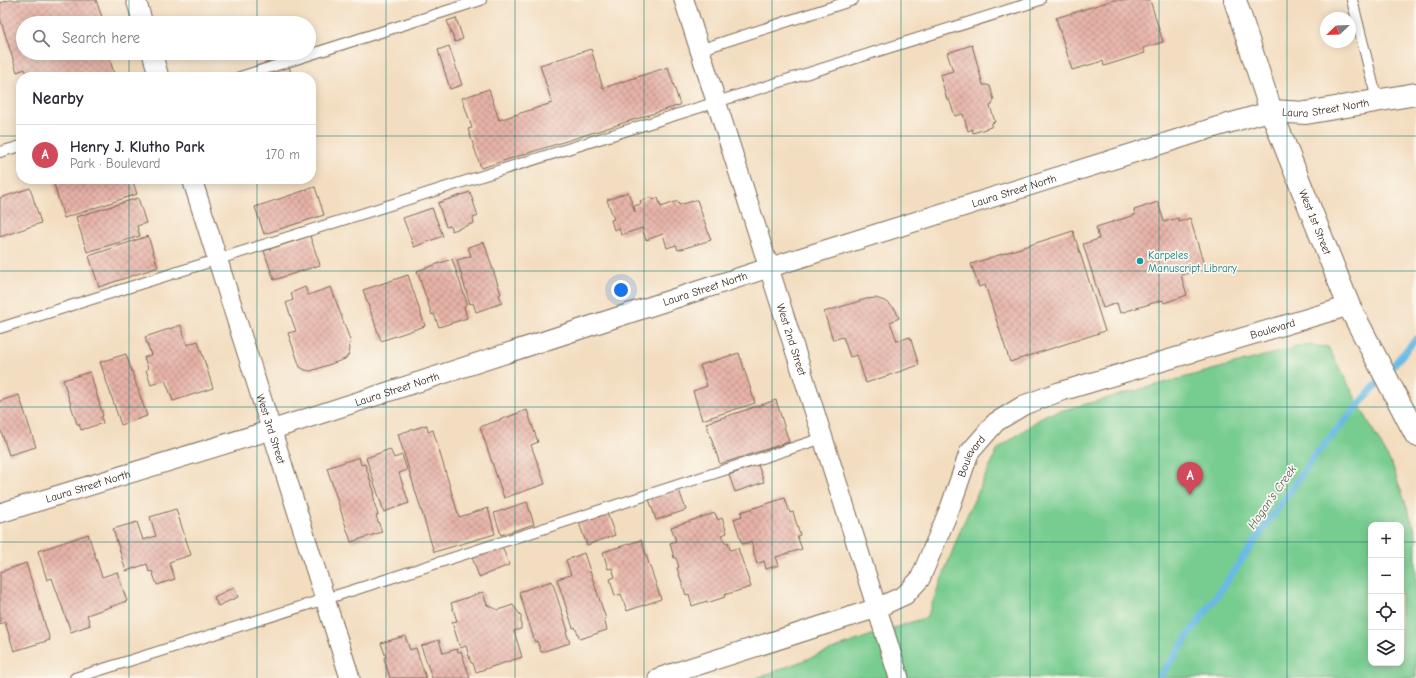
<!DOCTYPE html>
<meta charset="utf-8">
<style>
body{margin:0;font-family:"Comic Neue",sans-serif;background:#f2f2f3;color:#2b2b33}
.controls{position:absolute;right:12px;bottom:12px;display:grid;overflow:hidden;border-radius:8px;box-shadow:0 2px 10px #0003}
.controls button{width:36px;height:36px;display:grid;place-items:center;padding:0;border:0;border-bottom:1px solid #e1e1e2;background:#fff;color:#2b2b33;font:20px sans-serif}
.compass{position:absolute;left:1320px;top:12px;width:36px;height:36px;border-radius:50%;background:#fff;box-shadow:0 2px 10px #0003;rotate:247deg}
.you{position:absolute;left:621px;top:290px;width:14px;height:14px;margin:-10px;border:3px solid #fff;border-radius:50%;background:#1a73e8;box-shadow:0 0 0 6px #1a73e833}
.badge{display:grid;place-items:center;width:26px;height:26px;border-radius:50%;background:#d1495b;color:#fff;font-size:13px;font-weight:700}
.pin{position:absolute;translate:-50% -33px;filter:drop-shadow(0 1px 2px #0008)}
.pin::after{content:'';position:absolute;top:21px;width:14px;height:12px;background:inherit;clip-path:polygon(0 0,100% 0,50% 100%)}
.list{margin:0;padding:0;list-style:none}
h2{display:flex;justify-content:space-between;align-items:center;height:52px;margin:0;padding:0 16px;font-size:17px}
h2 small{font-size:13px;font-weight:400;color:#7c7c81}
.list li{display:grid;grid-template-columns:26px 1fr auto;gap:12px;align-items:center;box-sizing:border-box;height:60px;padding:0 16px;border-top:1px solid #e1e1e2}
.list b{display:block;font-size:15px;white-space:nowrap}
.list p{margin:0;font-size:13px;white-space:nowrap;color:#7c7c81}
.list em{font-size:13px;font-style:normal;color:#7c7c81}
.icon{flex:none;width:22px;height:22px;fill:none;stroke:currentColor;stroke-width:2;stroke-linecap:round;stroke-linejoin:round}
.map{position:relative;flex:none;width:1416px;height:678px;overflow:hidden}
.search{position:absolute;background:#fff;box-shadow:0 2px 10px #0003;left:16px;top:16px;width:300px;height:44px;display:flex;align-items:center;gap:10px;box-sizing:border-box;padding:0 14px;border-radius:22px;color:#7c7c81;font-size:15px}
.panel{position:absolute;background:#fff;box-shadow:0 2px 10px #0003;left:16px;top:72px;width:300px;height:112px;border-radius:16px}
.map>svg:first-child{display:block}
</style>
<div class="map">
<svg width="1416" height="678" viewBox="0 0 1416 678">
<defs>
<pattern id="building-cross-hatch" width="8" height="8" patternUnits="userSpaceOnUse"><rect width="8" height="8" fill="#e7b3a8"/><path d="M0 0l8 8M0 8l8-8" fill="none" stroke="#bc9288"/></pattern>
</defs>
<rect width="100%" height="100%" fill="#fbf7ec"/>
<filter id="ink" filterUnits="userSpaceOnUse"><feTurbulence type="fractalNoise" baseFrequency=".025" numOctaves="2"/><feDisplacementMap in="SourceGraphic" scale="8" xChannelSelector="R" yChannelSelector="G"/><feConvolveMatrix kernelMatrix="1 2 1 2 8 2 1 2 1" color-interpolation-filters="sRGB"/></filter>
<filter id="wash" filterUnits="userSpaceOnUse"><feTurbulence type="fractalNoise" baseFrequency=".012" numOctaves="4" result="noise"/><feDisplacementMap in="SourceGraphic" scale="16" xChannelSelector="R" yChannelSelector="G"/><feGaussianBlur stdDeviation="0.9" result="paint"/><feColorMatrix in="noise" values="0 0 0 0 0 0 0 0 0 0 0 0 0 0 0 0 0 1.4 0 .05"/><feComposite in="paint" operator="in"/></filter>
<g filter="url(#wash)">
<rect width="100%" height="100%" fill="#f3ddc0"/>
<!-- green -->
<path fill="#77cc90" stroke="#597b57" fill-rule="evenodd" d="M1305 345 1328 347 1392 465 1416 533V678H757L866 637 927 617 962 526 998 449 1045 415ZM1371 525H1401V663H1371Z"/>
<g fill="none" stroke-linecap="round" stroke-linejoin="round">
<!-- stream -->
<path stroke="#69bae5" stroke-width="7" d="M1159 678 1316 454 1416 339"/>
</g>
<g id="blocks">
<!-- building -->
<path fill="url(#building-cross-hatch)" d="M9 0H96L104 23H23V53H108L115 77H28L25 69 17 72 0 18V3Z
M1114 0H1150L1163 42 1143 48 1145 53 1104 66 1103 61 1072 70 1056 18Z
M456 18 463 39 455 42 447 21Z
M972 45 983 85H987L990 86 994 100 992 105 990 106 995 122 992 123 991 127 973 133 972 129 968 131 963 114 955 116 949 99 947 100 940 75 953 71 947 53Z
M449 46 462 85 450 89 438 50Z
M591 49 603 88 668 67 680 105 481 168 468 129 472 128 462 98 489 89 499 120 552 103 540 65Z
M289 66 292 77H254Z
M70 179H132L137 194 64 218 54 184Z
M315 187 324 215 264 234 255 207Z
M30 188 41 223 0 237V198Z
M470 192 478 216 473 218 474 223 452 231 450 226 446 227 438 203Z
M628 192 635 212 634 206 641 204 640 201 652 197 653 200 658 198 661 207 678 201 679 205 697 200 711 240 678 250 676 245 667 248 663 234 646 240 642 228 621 235 619 228 614 230 611 220 614 219 607 200Z
M138 198 146 223 137 226 140 236 87 252 76 217Z
M1158 202 1164 222 1178 218 1179 222 1190 218 1204 265 1193 268 1195 271 1181 275 1187 295 1164 303 1163 300 1120 313 1117 303 1103 308 1083 244 1099 239 1096 227 1135 215 1134 210Z
M432 208 443 236 414 247 403 218Z
M1073 231 1105 331 1010 362 985 285 979 287 971 264Z
M148 236 158 267 99 287 89 256Z
M310 236 320 265 274 280 264 251Z
M484 242 501 294 499 295 502 303 476 312 473 303 470 304 457 260 471 256 468 247Z
M452 259 467 303 464 307 467 318 439 327 434 314 432 315 417 271Z
M408 275 425 326 381 341 363 290Z
M305 287 308 295 331 287 351 343 349 344 350 348 349 354 345 359 311 371 305 370 300 367 288 333 296 331 286 303 293 300 291 293Z
M876 298 887 302 895 309 899 318 890 322 897 341 910 337 919 365 866 383 857 355 850 357 843 337 833 340 824 312 866 299Z
M181 325 187 345 198 341 213 388 173 401 165 380 151 385 146 370 148 369 144 357 151 355 145 337Z
M739 353 755 403 702 420 693 391 707 386 700 365Z
M126 354 147 416 121 425 100 362Z
M90 372 103 416 101 417 103 423 81 430 79 424H77L63 380Z
M19 395 36 447 9 455 0 428V401Z
M776 400 789 442 720 464 706 423Z
M527 410 538 442 531 445 545 484 504 498 480 427Z
M427 425 428 432 433 430 459 517 488 508 495 534 434 552 398 434Z
M390 449 394 458 402 455 407 470 399 473 409 503 384 512 366 458Z
M359 457 361 465 365 464 375 494H373L375 501 374 502 378 515 376 516 382 532 351 542 327 468Z
M758 465 764 482 735 492 729 475Z
M679 490 686 510 656 520 649 499Z
M785 498 790 513 793 512 800 535 797 536 802 549 776 557 779 565 766 569 764 561 757 564 751 542 742 544 734 519 742 516 741 512Z
M527 502 534 524 501 535 494 513Z
M176 509 191 555 169 562 175 579 157 585 152 571 149 572 147 564 126 571 113 529 137 522 143 540 156 536 150 517Z
M607 513 615 535 587 545 579 523Z
M715 513 718 520 722 518 727 533 722 535 725 543 728 542 730 550 738 548 751 587 724 595 725 597 707 603V601L692 606 689 594 686 595 677 568 679 567 676 558H674L670 543 676 541 671 527Z
M88 534 102 577 117 572 127 601 87 615 90 625 71 632 52 578 47 580 38 551Z
M641 540 661 599 627 611 621 594 615 596 610 579 615 577 612 568 608 569 603 552Z
M502 546 509 565 479 577 472 557Z
M584 553 606 619H604L607 630 580 639 575 627 573 628 557 579 571 575 566 560Z
M26 563 50 640 14 651 5 622 0 624V572Z
M552 581 568 631 566 632 570 643 541 652 537 641 535 642 519 592Z
M234 587 238 597 218 606 214 597Z
M483 592 487 605 498 610 513 605 521 616V629L514 631 522 657 476 672 473 663H471L466 646 460 648 452 622 457 621 451 603Z
M405 636 410 650 416 648 426 678H390L384 658 386 657 381 643Z
M439 640 443 653 457 649 458 652 461 651 470 678H432L421 646Z"/>
</g>
</g>
<g filter="url(#ink)">
<use href="#blocks" fill-opacity="0" stroke="#7b6957" stroke-width="1"/>
<g fill="none" stroke-linecap="round" stroke-linejoin="round">
<defs>
<path id="service" d="M1352 0 1377 100
M699 50 853 0
M240 77 481 0
M0 152 21 146
M0 328 1040 0
M75 678 357 589 823 438"/>
<g id="minor">
<path d="M136 0 143 23"/>
<path id="s1" d="M684 0 899 678"/>
<path d="M152 53 159 77"/>
<path id="s2" d="M192 179 350 678"/>
<path id="s3" d="M0 513 271 430 768 268 1216 127 1271 111"/>
<path id="s4" d="M658 678 877 608 905 595 920 579 950 508 969 453 996 422 1024 405 1059 392 1349 306"/>
</g>
<g id="tertiary">
<path id="s5" d="M1235 0 1271 111 1349 306 1416 435"/>
<path id="s6" d="M1271 111 1306 113 1416 94"/>
</g>
</defs>
<!-- service casing -->
<use href="#service" stroke="#7b6957" stroke-width="12"/>
<!-- minor casing -->
<use href="#minor" stroke="#7b6957" stroke-width="21"/>
<!-- tertiary casing -->
<use href="#tertiary" stroke="#7b6957" stroke-width="24"/>
<!-- service -->
<use href="#service" stroke="#fff" stroke-width="10"/>
<!-- minor -->
<use href="#minor" stroke="#fff" stroke-width="19"/>
<!-- tertiary -->
<use href="#tertiary" stroke="#fff" stroke-width="22"/>
</g>
</g>
<!-- grid -->
<path fill="none" stroke="#0f766e" stroke-width="1" stroke-opacity="0.55" d="M129 0V23M257 0V23M386 0V678M515 0V678M644 0V678M772 0V678M901 0V678M1030 0V678M1159 0V678M1287 0V678M129 53V77M257 53V77M0 136H21M311 136H1416M129 179V678M257 179V678M0 271H1416M0 407H1416M0 542H1371M1401 542H1416"/>
<!-- markers -->
<circle fill="#0f9aa8" stroke="#fbf7ec" stroke-width="1.5" cx="1140" cy="261" r="4"/>
<g text-anchor="middle" dominant-baseline="central" stroke-width="3.5" stroke-linejoin="round" paint-order="stroke">
<!-- street labels -->
<g font-size="11" fill="#3b2a1e" stroke="#fbf7ec">
<text stroke="none"><textPath href="#s6" startOffset="55">Laura Street North</textPath></text>
<text stroke="none"><textPath href="#s3" startOffset="1064">Laura Street North</textPath></text>
<text stroke="none"><textPath href="#s5" startOffset="236">West 1st Street</textPath></text>
<text stroke="none"><textPath href="#s3" startOffset="740">Laura Street North</textPath></text>
<text stroke="none"><textPath href="#s4" startOffset="752">Boulevard</textPath></text>
<text stroke="none"><textPath href="#s1" startOffset="356">West 2nd Street</textPath></text>
<text stroke="none"><textPath href="#s3" startOffset="416">Laura Street North</textPath></text>
<text stroke="none"><textPath href="#s2" startOffset="262">West 3rd Street</textPath></text>
<text stroke="none"><textPath href="#s4" startOffset="416">Boulevard</textPath></text>
<text stroke="none"><textPath href="#s3" startOffset="92">Laura Street North</textPath></text>
</g>
<!-- culture labels -->
<g font-size="11" fill="#0d838f" stroke="#fbf7ec" text-anchor="start">
<text x="1148" y="255">Karpeles<tspan x="1148" dy="13">Manuscript Library</tspan></text>
</g>
<!-- water labels -->
<g font-size="12" font-style="italic" fill="#4b5c64" stroke="#fbf7ec">
<text transform="translate(1272 497) rotate(-55)">Hogan's Creek</text>
</g>
</g>
</svg>
<div class="controls">
<button>+</button>
<button>−</button>
<button><svg class="icon" aria-label="locate" viewBox="0 0 24 24"><circle cx="12" cy="12" r="6"/><path d="M12 2v4M12 18v4M2 12h4M18 12h4"/></svg></button>
<button><svg class="icon" aria-label="layers" viewBox="0 0 24 24"><path d="M12 4l9 5-9 5-9-5zM3 14l9 5 9-5"/></svg></button>
</div>
<svg class="compass" viewBox="-18 -18 36 36"><path d="M0-13l5 13h-10z" fill="#e53935"/><path d="M0 13l5-13h-10z" fill="#7c7c81"/></svg>
<div class="you"></div>
<div class="pin badge" style="left:1190px;top:495px">A</div>
<div class="search"><svg class="icon" aria-label="search" viewBox="0 0 24 24"><circle cx="10" cy="10" r="6"/><path d="M15 15l6 6"/></svg>Search here</div>
<section class="panel">
<h2>Nearby<small></small></h2>
<ul class="list">
<li><span class="badge">A</span><div><b>Henry J. Klutho Park</b><p>Park · Boulevard</p></div><em>170 m</em></li>
</ul>
</section>
</div>
